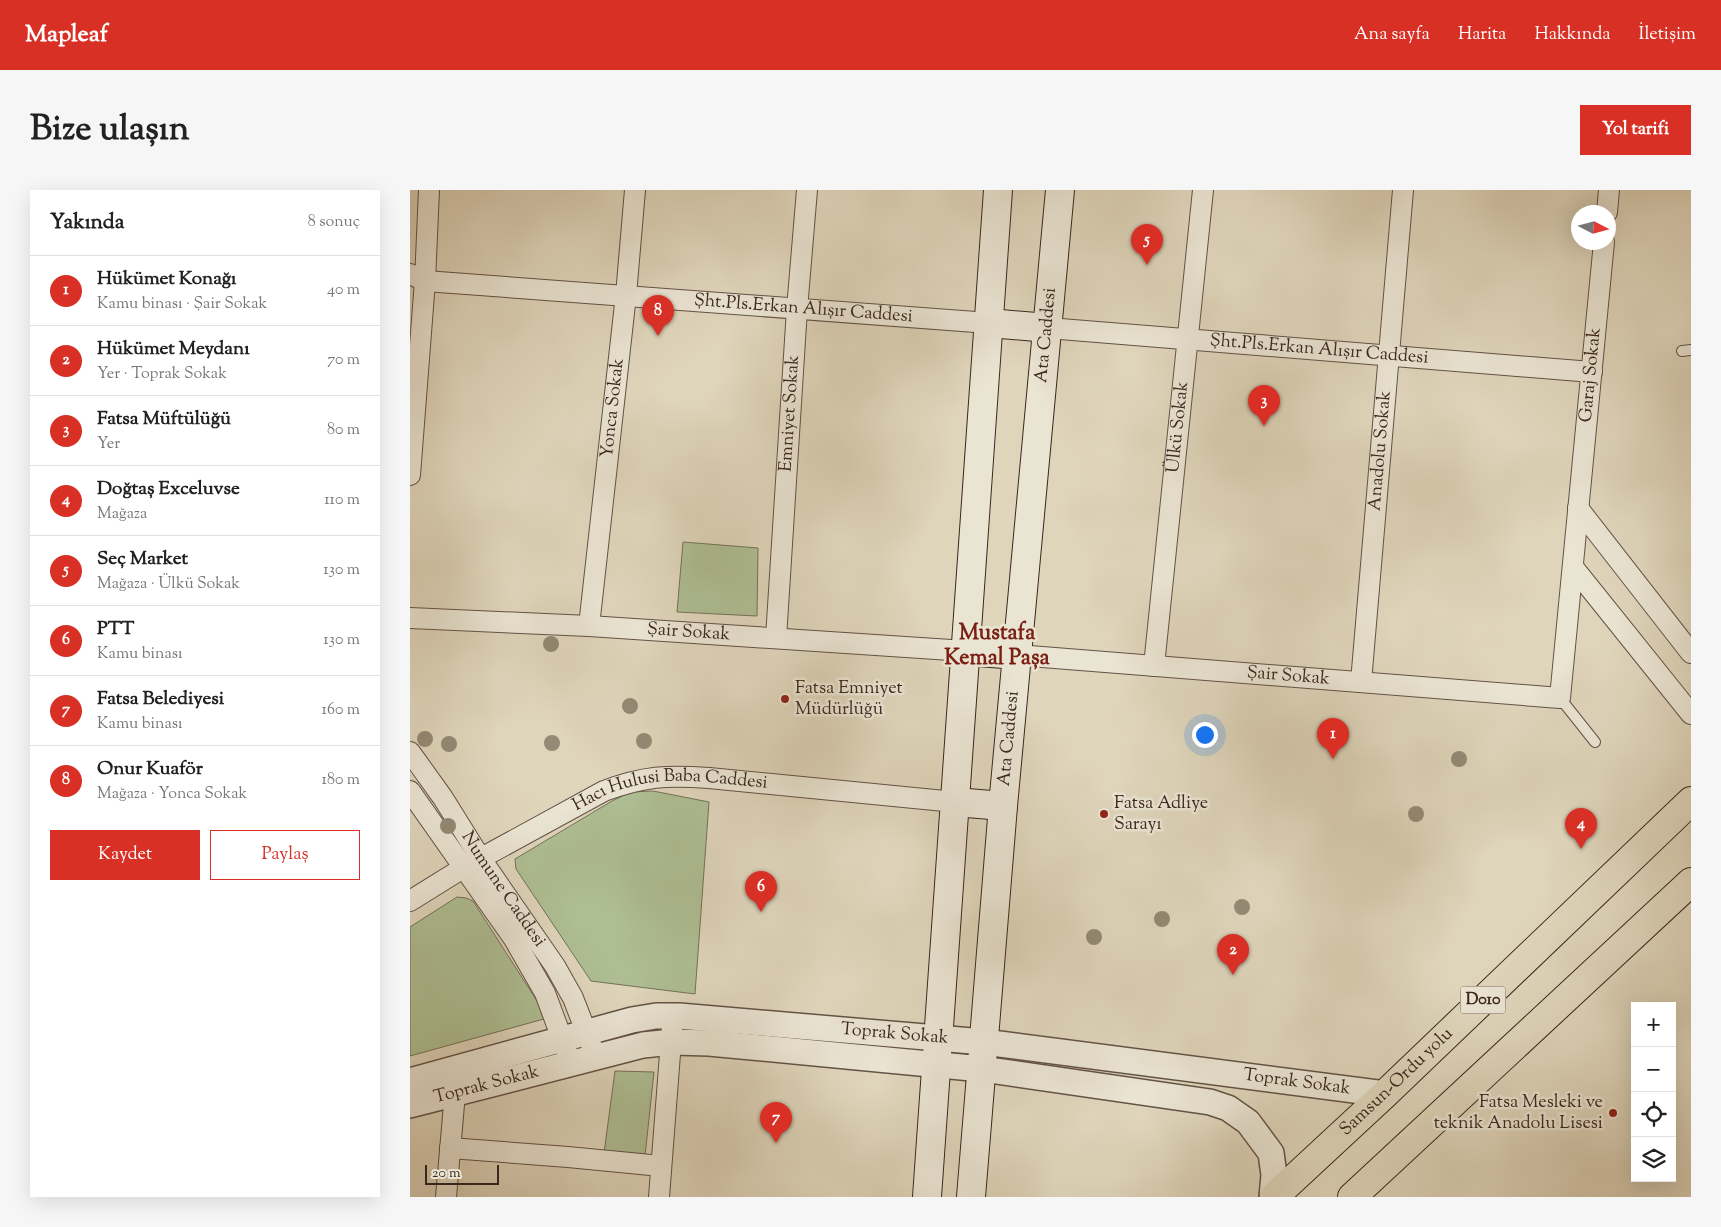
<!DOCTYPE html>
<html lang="tr">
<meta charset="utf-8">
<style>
body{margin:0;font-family:"Sorts Mill Goudy",serif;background:#f6f6f6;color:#222}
.controls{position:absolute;right:15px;bottom:15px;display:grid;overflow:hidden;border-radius:0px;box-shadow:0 5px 20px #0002}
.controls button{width:45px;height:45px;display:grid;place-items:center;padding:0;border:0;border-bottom:1px solid #e0e0e0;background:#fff;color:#222;font:25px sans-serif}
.compass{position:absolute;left:1161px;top:15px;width:45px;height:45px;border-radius:50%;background:#fff;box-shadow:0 5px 20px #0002;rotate:96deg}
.scale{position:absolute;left:15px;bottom:12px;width:74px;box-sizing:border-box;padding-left:5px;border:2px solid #3a271f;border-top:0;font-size:14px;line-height:18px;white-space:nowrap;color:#3a271f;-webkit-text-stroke:4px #eae4d3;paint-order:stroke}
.you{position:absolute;left:794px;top:544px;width:18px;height:18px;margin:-12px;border:4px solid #fff;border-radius:50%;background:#1a73e8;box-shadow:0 0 0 8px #1a73e833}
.badge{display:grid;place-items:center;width:32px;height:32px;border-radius:50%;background:#d93025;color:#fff;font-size:16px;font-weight:700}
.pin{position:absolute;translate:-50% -41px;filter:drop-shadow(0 1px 2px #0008)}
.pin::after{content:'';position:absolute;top:26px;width:18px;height:15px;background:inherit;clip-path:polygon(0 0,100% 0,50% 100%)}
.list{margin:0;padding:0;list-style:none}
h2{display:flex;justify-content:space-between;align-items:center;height:65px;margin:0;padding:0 20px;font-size:21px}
h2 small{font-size:16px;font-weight:400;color:#767676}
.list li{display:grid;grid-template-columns:32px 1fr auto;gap:15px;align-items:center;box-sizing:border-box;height:70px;padding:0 20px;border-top:1px solid #e0e0e0}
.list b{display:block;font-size:19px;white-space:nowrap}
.list p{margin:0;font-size:16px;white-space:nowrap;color:#767676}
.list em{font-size:16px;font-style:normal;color:#767676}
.actions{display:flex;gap:10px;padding:15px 20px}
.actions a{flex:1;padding:11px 0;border:1px solid #d93025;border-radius:0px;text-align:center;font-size:18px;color:#d93025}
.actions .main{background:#d93025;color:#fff}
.icon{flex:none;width:28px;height:28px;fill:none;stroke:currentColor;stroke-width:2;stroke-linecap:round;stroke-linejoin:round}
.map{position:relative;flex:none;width:1281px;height:1007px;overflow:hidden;border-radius:0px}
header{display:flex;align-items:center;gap:30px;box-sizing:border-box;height:70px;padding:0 25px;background:#d93025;color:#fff}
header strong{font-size:24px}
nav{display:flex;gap:28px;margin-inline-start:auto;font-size:18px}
.intro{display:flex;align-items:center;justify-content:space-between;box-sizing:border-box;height:120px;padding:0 30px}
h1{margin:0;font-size:35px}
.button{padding:12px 22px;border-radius:0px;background:#d93025;color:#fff;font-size:18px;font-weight:700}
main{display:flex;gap:30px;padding:0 30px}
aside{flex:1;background:#fff;border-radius:0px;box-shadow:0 5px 20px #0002}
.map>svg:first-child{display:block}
</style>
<header>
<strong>Mapleaf</strong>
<nav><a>Ana sayfa</a><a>Harita</a><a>Hakkında</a><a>İletişim</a></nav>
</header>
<div class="intro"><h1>Bize ulaşın</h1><a class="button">Yol tarifi</a></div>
<main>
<aside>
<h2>Yakında<small>8 sonuç</small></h2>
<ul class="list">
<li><span class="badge">1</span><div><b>Hükümet Konağı</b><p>Kamu binası · Şair Sokak</p></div><em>40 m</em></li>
<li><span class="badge">2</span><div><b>Hükümet Meydanı</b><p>Yer · Toprak Sokak</p></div><em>70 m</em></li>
<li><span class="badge">3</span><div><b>Fatsa Müftülüğü</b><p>Yer</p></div><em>80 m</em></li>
<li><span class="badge">4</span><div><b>Doğtaş Exceluvse</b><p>Mağaza</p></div><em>110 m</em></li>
<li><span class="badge">5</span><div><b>Seç Market</b><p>Mağaza · Ülkü Sokak</p></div><em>130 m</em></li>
<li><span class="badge">6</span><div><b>PTT</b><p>Kamu binası</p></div><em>130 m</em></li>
<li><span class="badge">7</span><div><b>Fatsa Belediyesi</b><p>Kamu binası</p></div><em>160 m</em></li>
<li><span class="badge">8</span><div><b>Onur Kuaför</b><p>Mağaza · Yonca Sokak</p></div><em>180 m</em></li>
</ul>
<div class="actions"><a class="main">Kaydet</a><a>Paylaş</a></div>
</aside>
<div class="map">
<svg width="1281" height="1007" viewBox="0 0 1281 1007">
<rect width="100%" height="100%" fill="#dfd5bb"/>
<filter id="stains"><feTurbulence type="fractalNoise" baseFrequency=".004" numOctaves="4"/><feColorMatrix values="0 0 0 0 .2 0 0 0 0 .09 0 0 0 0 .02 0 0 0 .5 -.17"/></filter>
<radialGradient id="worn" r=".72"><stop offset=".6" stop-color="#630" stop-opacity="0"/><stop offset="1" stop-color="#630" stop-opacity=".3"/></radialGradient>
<!-- green -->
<path fill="#aebe93" stroke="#747259" d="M273 352 348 358 347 426 267 422Z
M243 601 299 612 285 804 181 791 106 679 105 669 202 611 221 602Z
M47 707 56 708 63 711 129 814 134 829 0 866V737Z
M205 881 244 882 235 966 194 963Z"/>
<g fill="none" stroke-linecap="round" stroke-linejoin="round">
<defs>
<path id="service" d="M1272 161 1281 160
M1150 508 1185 552"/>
<g id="minor">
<path d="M1197 22 1199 0"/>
<path id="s1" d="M0 84 15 91 579 133"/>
<path id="s2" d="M638 138 1182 182"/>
<path d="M0 285 15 91 19 0"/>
<path d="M1168 318 1281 463"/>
<path d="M1163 377 1281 524"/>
<path id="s3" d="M0 428 179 436 556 461"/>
<path id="s4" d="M179 436 216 105 225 0"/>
<path id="s5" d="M366 448 387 119 397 0"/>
<path id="s6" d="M607 465 1150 508 1194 52"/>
<path id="s7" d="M744 476 793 0"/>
<path id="s8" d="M951 492 993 0"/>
<path id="s9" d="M0 562 33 608 71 669 145 776 163 808 182 857"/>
<path d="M0 601 104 749 135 803 161 873"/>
<path id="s10" d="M0 711 53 678 194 601C234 586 257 585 299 588L545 612"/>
<path d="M40 958 158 967 251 976"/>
<path d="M36 1007 45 903"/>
<path d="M249 1007 262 838"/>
</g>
<g id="tertiary">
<path id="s11" d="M0 891 222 830 246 826H269L574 852 975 904"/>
<path id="s12" d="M0 915 233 855 262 852 299 853 572 879 800 912 818 918 838 932 861 963 864 985 862 1007"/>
</g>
<g id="secondary">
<path d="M579 133 638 138"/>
<path d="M556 461 607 465"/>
<path d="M545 612 593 616"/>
<path d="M517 1007 588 0"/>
<path id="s13" d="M561 1007 593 616 650 0"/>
</g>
<g id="trunk">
<path id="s14" d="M864 1007 975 904 1281 611"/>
<path d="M942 1007 1281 692"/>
</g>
</defs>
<!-- service casing -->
<use href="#service" stroke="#635246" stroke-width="12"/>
<!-- minor casing -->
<use href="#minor" stroke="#635246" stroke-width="22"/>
<!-- tertiary casing -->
<use href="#tertiary" stroke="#635246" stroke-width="28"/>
<!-- secondary casing -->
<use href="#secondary" stroke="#3a271f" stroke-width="30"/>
<!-- trunk casing -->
<use href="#trunk" stroke="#3a271f" stroke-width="30"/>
<!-- service -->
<use href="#service" stroke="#eae4d3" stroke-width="10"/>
<!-- minor -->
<use href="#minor" stroke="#eae4d3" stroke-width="20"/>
<!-- tertiary -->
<use href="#tertiary" stroke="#eae4d3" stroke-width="25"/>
<!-- secondary -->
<use href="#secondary" stroke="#eae4d3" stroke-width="28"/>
<!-- trunk -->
<use href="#trunk" stroke="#dfd5bb" stroke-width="28"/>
</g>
<!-- trees -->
<g fill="#948a75">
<circle cx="141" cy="454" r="8"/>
<circle cx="220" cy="516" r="8"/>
<circle cx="15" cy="549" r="8"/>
<circle cx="234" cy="551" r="8"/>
<circle cx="142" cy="553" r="8"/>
<circle cx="39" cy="554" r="8"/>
<circle cx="1049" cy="569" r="8"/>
<circle cx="1006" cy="624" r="8"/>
<circle cx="38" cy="636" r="8"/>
<circle cx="832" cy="717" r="8"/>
<circle cx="752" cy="729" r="8"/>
<circle cx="684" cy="747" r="8"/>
</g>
<!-- markers -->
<g fill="#8f2418" stroke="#eae4d3" stroke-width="2">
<circle cx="375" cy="509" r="5"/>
<circle cx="694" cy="624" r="5"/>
<circle cx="1203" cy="923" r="5"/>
</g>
<g text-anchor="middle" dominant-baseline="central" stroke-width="5" stroke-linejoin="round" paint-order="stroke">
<!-- shield labels -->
<rect fill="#eae4d3" stroke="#6f6055" stroke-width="1" x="1050.5" y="796.5" width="45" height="27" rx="4"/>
<g font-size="16" font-weight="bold" fill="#3a271f">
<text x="1073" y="810">D010</text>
</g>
<!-- street labels -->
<g font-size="18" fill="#3a271f" stroke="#eae4d3">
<text stroke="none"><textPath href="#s1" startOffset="396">Şht.Pls.Erkan Alışır Caddesi</textPath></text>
<text stroke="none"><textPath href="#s13" startOffset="865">Ata Caddesi</textPath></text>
<text stroke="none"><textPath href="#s2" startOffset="272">Şht.Pls.Erkan Alışır Caddesi</textPath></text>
<text stroke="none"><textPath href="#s6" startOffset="869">Garaj Sokak</textPath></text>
<text stroke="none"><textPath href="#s4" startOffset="219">Yonca Sokak</textPath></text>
<text stroke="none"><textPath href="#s5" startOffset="225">Emniyet Sokak</textPath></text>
<text stroke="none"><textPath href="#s7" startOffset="240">Ülkü Sokak</textPath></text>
<text stroke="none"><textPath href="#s8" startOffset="232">Anadolu Sokak</textPath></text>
<text stroke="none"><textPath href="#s3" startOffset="279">Şair Sokak</textPath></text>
<text stroke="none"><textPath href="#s6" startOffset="272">Şair Sokak</textPath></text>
<text stroke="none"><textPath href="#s13" startOffset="460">Ata Caddesi</textPath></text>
<text stroke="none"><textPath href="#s10" startOffset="289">Hacı Hulusi Baba Caddesi</textPath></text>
<text stroke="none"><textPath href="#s9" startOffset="166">Numune Caddesi</textPath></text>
<text stroke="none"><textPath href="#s11" startOffset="494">Toprak Sokak</textPath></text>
<text stroke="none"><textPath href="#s11" startOffset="899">Toprak Sokak</textPath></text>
<text stroke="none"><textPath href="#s14" startOffset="168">Samsun-Ordu yolu</textPath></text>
<text stroke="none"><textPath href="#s12" startOffset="79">Toprak Sokak</textPath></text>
</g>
<!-- poi labels -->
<g font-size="18" fill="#3a271f" stroke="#eae4d3" text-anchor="start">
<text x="385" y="499">Fatsa Emniyet<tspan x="385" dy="21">Müdürlüğü</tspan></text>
<text x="704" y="614">Fatsa Adliye<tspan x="704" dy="21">Sarayı</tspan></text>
<text x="1193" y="913" text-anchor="end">Fatsa Mesleki ve<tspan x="1193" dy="21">teknik Anadolu Lisesi</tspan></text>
</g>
<!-- district labels -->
<g font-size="22" font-weight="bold" fill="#7a1f14" stroke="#eae4d3">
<text x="587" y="444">Mustafa<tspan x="587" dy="25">Kemal Paşa</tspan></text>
</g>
</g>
<rect width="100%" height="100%" filter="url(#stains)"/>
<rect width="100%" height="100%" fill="url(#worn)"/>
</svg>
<div class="controls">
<button>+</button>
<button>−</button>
<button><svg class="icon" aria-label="locate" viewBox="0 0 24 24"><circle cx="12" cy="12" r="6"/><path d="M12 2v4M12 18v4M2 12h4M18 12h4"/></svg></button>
<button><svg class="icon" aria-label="layers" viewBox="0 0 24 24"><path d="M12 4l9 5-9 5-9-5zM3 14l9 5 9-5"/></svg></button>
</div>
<svg class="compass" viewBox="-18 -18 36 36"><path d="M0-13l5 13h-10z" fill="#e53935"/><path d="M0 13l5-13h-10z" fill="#767676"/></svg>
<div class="scale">20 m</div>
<div class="you"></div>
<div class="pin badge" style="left:923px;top:569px">1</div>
<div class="pin badge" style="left:823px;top:785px">2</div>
<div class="pin badge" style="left:854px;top:236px">3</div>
<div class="pin badge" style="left:1171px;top:659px">4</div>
<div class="pin badge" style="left:737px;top:75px">5</div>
<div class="pin badge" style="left:351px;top:722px">6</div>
<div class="pin badge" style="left:366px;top:953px">7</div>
<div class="pin badge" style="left:248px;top:146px">8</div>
</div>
</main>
